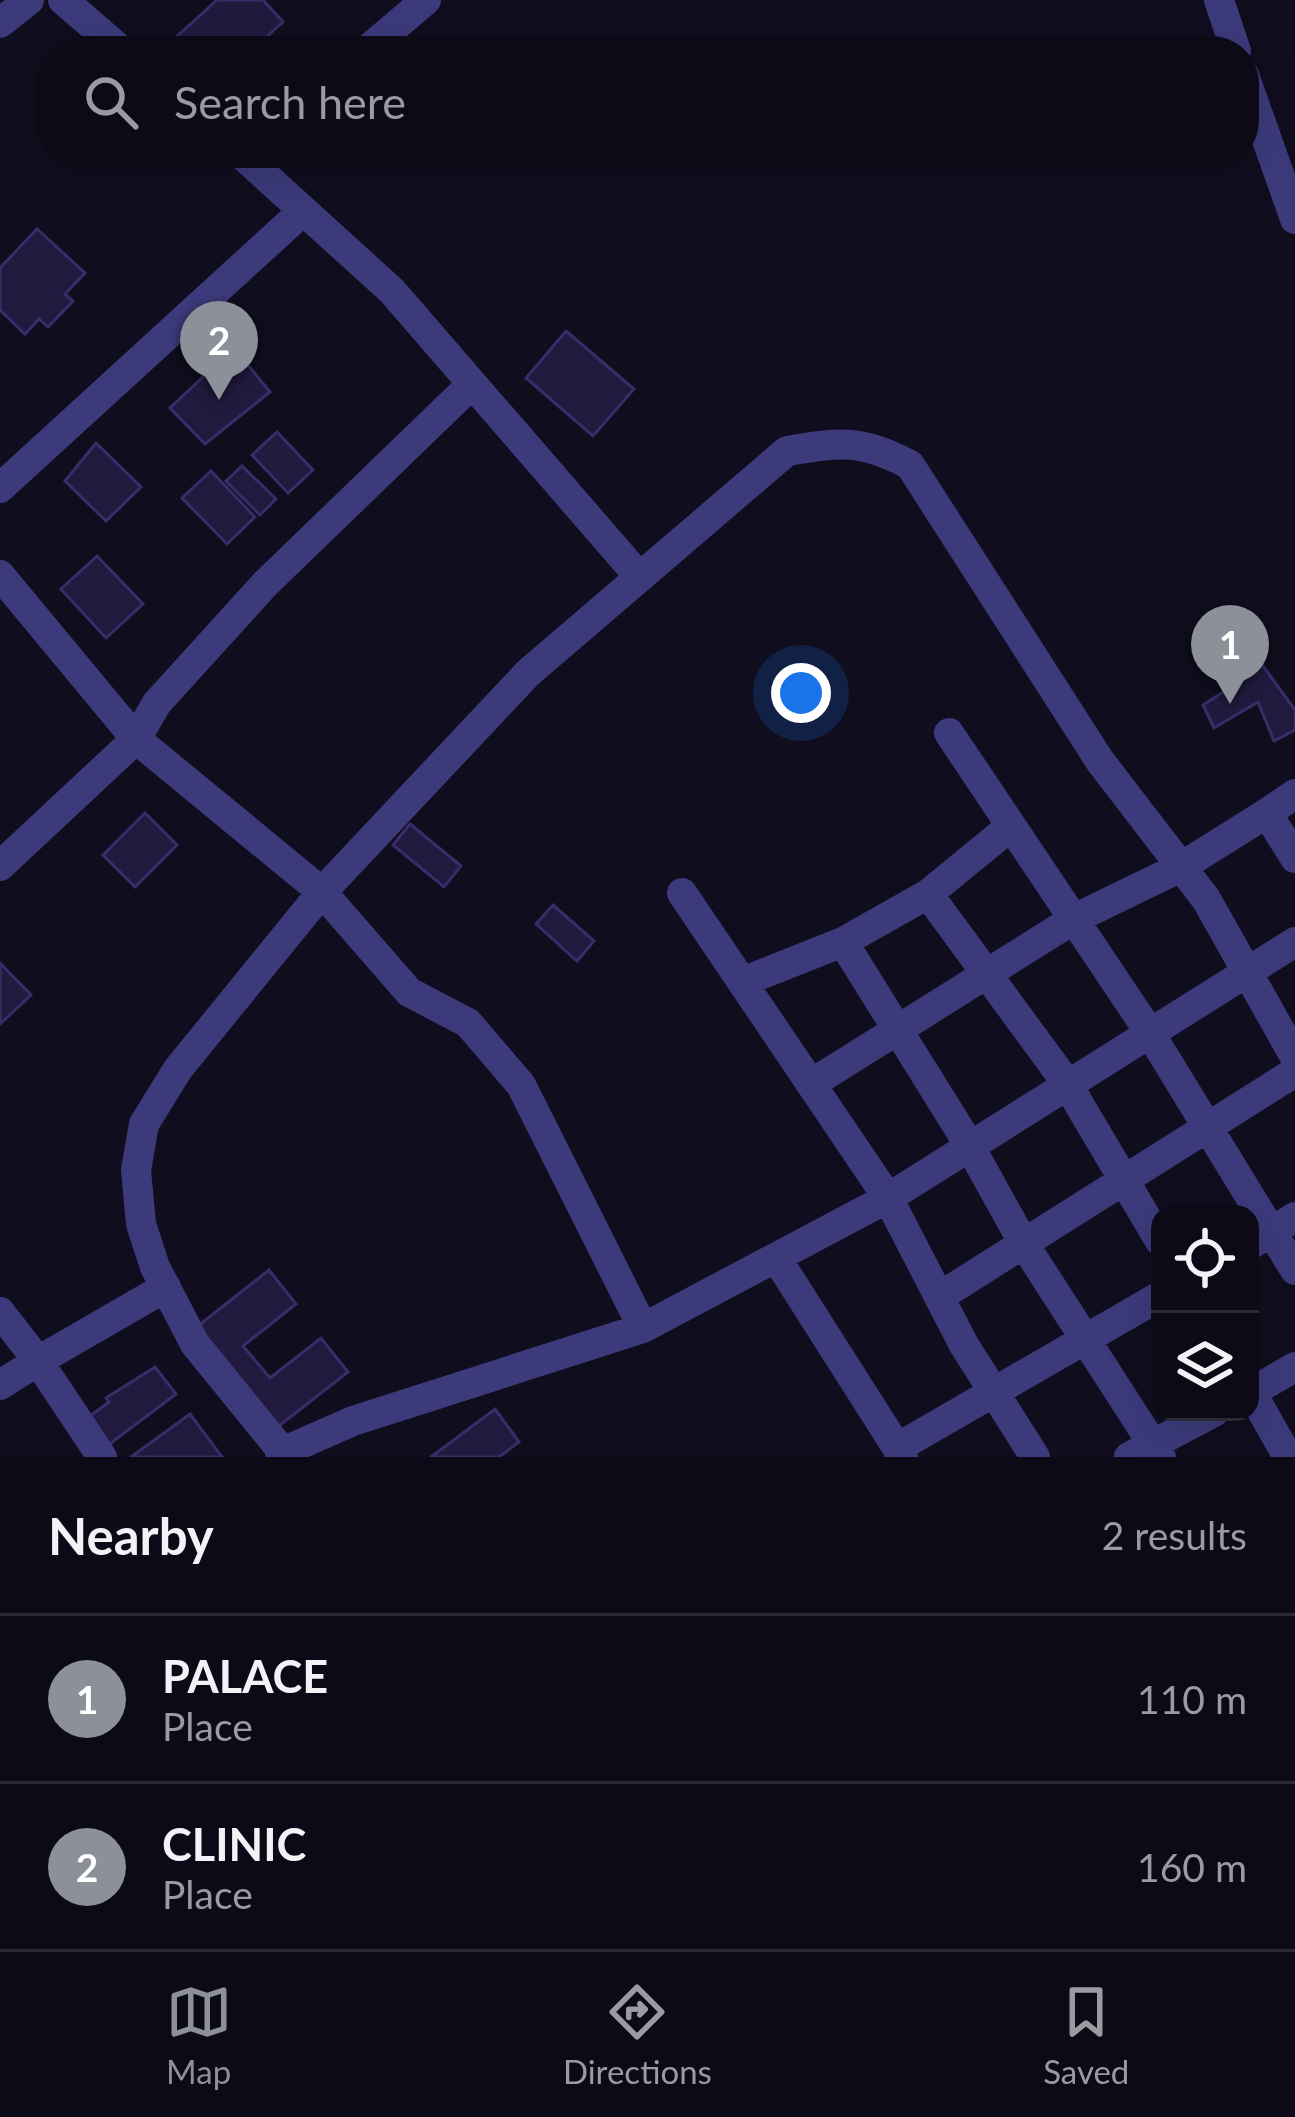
<!DOCTYPE html>
<style>
body{margin:0;font-family:Lato,sans-serif;background:#15131f;color:#f1f3f6}
.controls{position:absolute;right:36px;bottom:36px;display:grid;overflow:hidden;border-radius:24px;box-shadow:0 12px 48px #0002}
.controls button{width:108px;height:108px;display:grid;place-items:center;padding:0;border:0;border-bottom:3px solid #2c2b35;background:#0c0a16;color:#f1f3f6;font:60px sans-serif}
.you{position:absolute;left:801px;top:693px;width:42px;height:42px;margin:-30px;border:9px solid #fff;border-radius:50%;background:#1a73e8;box-shadow:0 0 0 18px #1a73e833}
.badge{display:grid;place-items:center;width:78px;height:78px;border-radius:50%;background:#8c9099;color:#fff;font-size:39px;font-weight:700}
.pin{position:absolute;translate:-50% -99px;filter:drop-shadow(0 3px 6px #0008)}
.pin::after{content:'';position:absolute;top:63px;width:42px;height:36px;background:inherit;clip-path:polygon(0 0,100% 0,50% 100%)}
.list{margin:0;padding:0;list-style:none}
h2{display:flex;justify-content:space-between;align-items:center;height:156px;margin:0;padding:0 48px;font-size:51px}
h2 small{font-size:39px;font-weight:400;color:#9a9aa1}
.list li{display:grid;grid-template-columns:78px 1fr auto;gap:36px;align-items:center;box-sizing:border-box;height:168px;padding:0 48px;border-top:3px solid #2c2b35}
.list b{display:block;font-size:45px;white-space:nowrap}
.list p{margin:0;font-size:39px;white-space:nowrap;color:#9a9aa1}
.list em{font-size:39px;font-style:normal;color:#9a9aa1}
.icon{flex:none;width:66px;height:66px;fill:none;stroke:currentColor;stroke-width:2;stroke-linecap:round;stroke-linejoin:round}
.map{position:relative;flex:none;width:1295px;height:1457px;overflow:hidden}
.search{position:absolute;background:#0c0a16;box-shadow:0 12px 48px #0002;left:36px;right:36px;top:36px;height:132px;display:flex;align-items:center;gap:30px;box-sizing:border-box;padding:0 42px;border-radius:48px;color:#9a9aa1;font-size:45px}
.sheet{height:492px;background:#0c0a16}
nav{display:flex;justify-content:space-around;align-items:center;box-sizing:border-box;height:168px;border-top:3px solid #2c2b35;background:#0c0a16;font-size:33px;color:#9a9aa1}
nav a{display:grid;justify-items:center;gap:6px}
nav .on{color:#8c9099}
.map>svg:first-child{display:block}
</style>
<div class="map">
<svg width="1295" height="1457" viewBox="0 0 1295 1457">
<rect width="100%" height="100%" fill="#100d1e"/>
<!-- building -->
<path fill="#211a3e" stroke="#392d69" stroke-width="3" d="M217 0H263L283 22 251 51H185L174 39Z
M37 229 85 273 65 294 73 301 48 327 39 319 25 334 0 310V268Z
M207 312 232 339 216 353 191 326Z
M566 331 634 389 593 436 526 378Z
M234 348 270 392 205 444 170 408Z
M277 432 313 470 288 493 252 455Z
M96 443 141 487 106 521 65 481Z
M242 466 276 499 260 515 226 481Z
M211 471 255 517 227 544 182 498Z
M97 556 143 604 106 638 61 589Z
M1263 666 1295 710V730L1274 741 1258 702 1214 728 1203 705Z
M145 813 177 845 135 887 103 855Z
M410 824 461 866 444 887 393 845Z
M553 905 594 941 577 961 536 924Z
M0 963 31 995 0 1024Z
M269 1270 296 1304 243 1346 270 1378 321 1338 348 1372 270 1433 189 1333Z
M155 1367 176 1394 103 1449 82 1422 109 1402 106 1398Z
M495 1409 519 1442 499 1457H431Z
M190 1414 222 1457H131Z"/>
<g fill="none" stroke-linecap="round" stroke-linejoin="round">
<!-- minor -->
<path stroke="#3c3a7b" stroke-width="30" d="M63 0 122 51
M1219 0 1236 51
M0 23 29 0
M366 51 426 0
M1244 75 1295 219
M240 153 392 291 637 574
M0 488 303 211
M0 575 136 739 322 892 409 992 468 1023 521 1085 643 1328
M949 733 1148 1030 1295 1270
M1267 813 1295 794
M0 866 136 739 157 703 265 584 472 384
M928 894 1066 1082 1160 1241
M843 942 968 1143 1024 1244 1161 1457
M742 982 843 942 928 894 1011 826
M811 1084 1074 919 1181 867 1267 813 1295 858
M1250 1245 1295 1217
M777 1259 903 1457
M939 1297 1295 1072
M0 1312 38 1361 166 1287
M0 1385 38 1361 102 1457
M1250 1390 1288 1457
M1250 1393 1295 1367
M897 1448 1160 1296
M280 1453 353 1421 643 1328 888 1198 682 893
M287 1457 195 1344 155 1267 141 1224 136 1170 144 1124 178 1069 322 892 528 673 787 451C840 442 862 439 910 465L1100 761 1206 899 1295 1057
M1035 1457 964 1345 888 1198 1295 942
M1129 1457 1214 1412"/>
</g>
</svg>
<div class="controls">
<button><svg class="icon" aria-label="locate" viewBox="0 0 24 24"><circle cx="12" cy="12" r="6"/><path d="M12 2v4M12 18v4M2 12h4M18 12h4"/></svg></button>
<button><svg class="icon" aria-label="layers" viewBox="0 0 24 24"><path d="M12 4l9 5-9 5-9-5zM3 14l9 5 9-5"/></svg></button>
</div>
<div class="you"></div>
<div class="pin badge" style="left:1230px;top:704px">1</div>
<div class="pin badge" style="left:219px;top:400px">2</div>
<div class="search"><svg class="icon" aria-label="search" viewBox="0 0 24 24"><circle cx="10" cy="10" r="6"/><path d="M15 15l6 6"/></svg>Search here</div>
</div>
<section class="sheet">
<h2>Nearby<small>2 results</small></h2>
<ul class="list">
<li><span class="badge">1</span><div><b>PALACE</b><p>Place</p></div><em>110 m</em></li>
<li><span class="badge">2</span><div><b>CLINIC</b><p>Place</p></div><em>160 m</em></li>
</ul>
</section>
<nav>
<a class="on"><svg class="icon" aria-label="map" viewBox="0 0 24 24"><path d="M3 6l6-2 6 2 6-2v14l-6 2-6-2-6 2zM9 4v14M15 6v14"/></svg>Map</a>
<a><svg class="icon" aria-label="directions" viewBox="0 0 24 24"><path d="M12 3l9 9-9 9-9-9zM9 14v-3h6M13 9l2 2-2 2"/></svg>Directions</a>
<a><svg class="icon" aria-label="saved" viewBox="0 0 24 24"><path d="M7 4h10v16l-5-4-5 4z"/></svg>Saved</a>
</nav>
